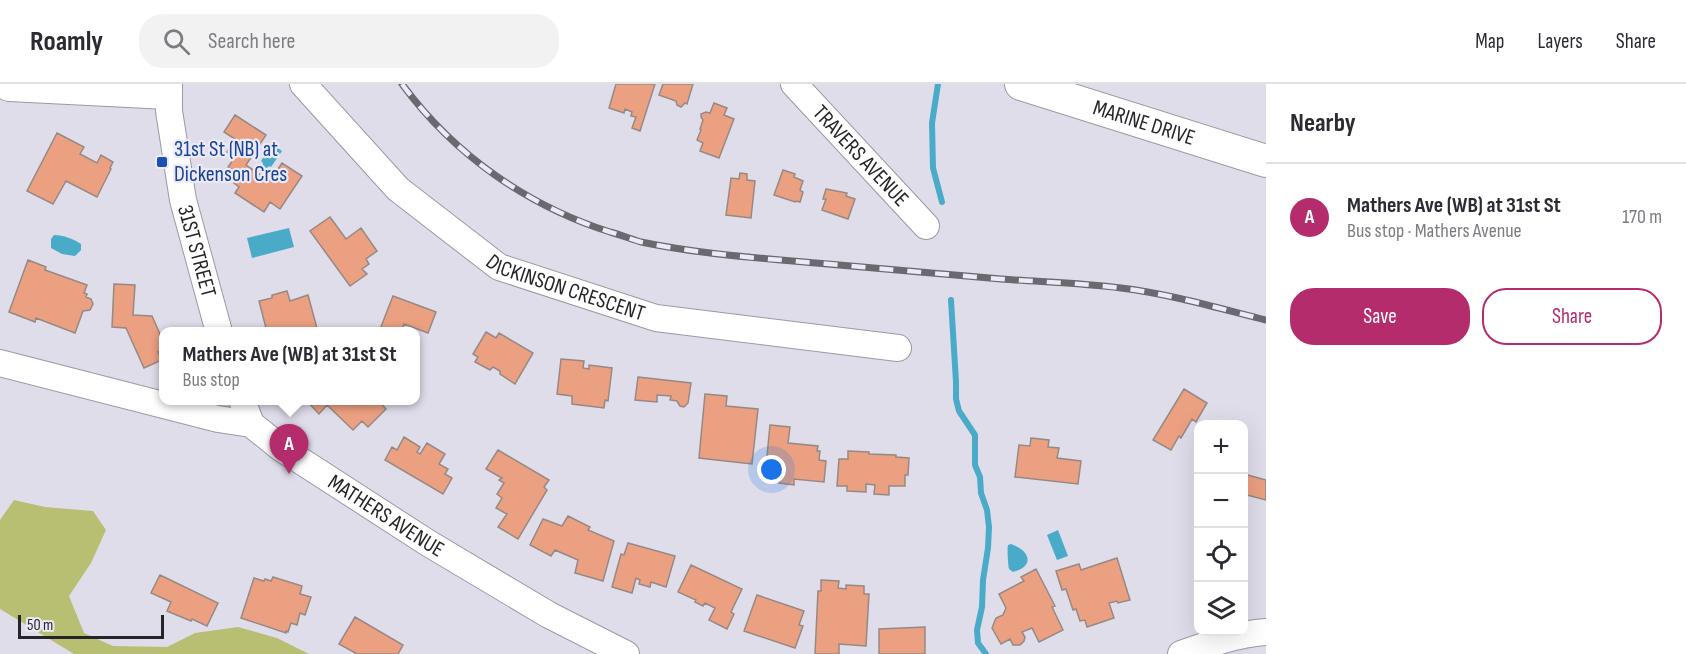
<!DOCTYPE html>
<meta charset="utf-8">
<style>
body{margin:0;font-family:"Sofia Sans Condensed",sans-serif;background:#f2f2f3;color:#2b2b33}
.controls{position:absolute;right:18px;bottom:18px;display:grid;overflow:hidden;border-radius:12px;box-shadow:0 6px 24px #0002}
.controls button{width:54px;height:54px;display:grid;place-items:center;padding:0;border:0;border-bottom:2px solid #e1e1e2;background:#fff;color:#2b2b33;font:30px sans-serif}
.scale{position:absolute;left:18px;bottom:15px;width:146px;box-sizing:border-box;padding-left:6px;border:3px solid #252529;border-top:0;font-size:16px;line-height:21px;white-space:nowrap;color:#252529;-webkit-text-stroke:4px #eceaf7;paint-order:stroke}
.you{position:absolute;left:772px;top:386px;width:21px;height:21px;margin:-15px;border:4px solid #fff;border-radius:50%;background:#1a73e8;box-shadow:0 0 0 9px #1a73e833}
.badge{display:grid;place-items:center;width:39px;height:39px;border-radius:50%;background:#b52c6c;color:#fff;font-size:20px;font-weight:700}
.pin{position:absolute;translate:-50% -50px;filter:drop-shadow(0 2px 3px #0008)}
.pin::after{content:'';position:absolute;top:32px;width:21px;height:18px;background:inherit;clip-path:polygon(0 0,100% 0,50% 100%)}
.popup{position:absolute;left:159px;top:243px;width:261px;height:78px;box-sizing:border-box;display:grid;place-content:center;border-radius:12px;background:#fff;filter:drop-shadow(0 2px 4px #0005);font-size:20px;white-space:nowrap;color:#7c7c81}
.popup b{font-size:22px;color:#2b2b33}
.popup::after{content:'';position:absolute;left:50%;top:100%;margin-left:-12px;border:12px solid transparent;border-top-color:#fff}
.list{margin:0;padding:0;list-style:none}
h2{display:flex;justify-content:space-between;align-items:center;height:78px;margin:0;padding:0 24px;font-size:26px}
h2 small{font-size:20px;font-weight:400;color:#7c7c81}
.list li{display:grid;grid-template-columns:39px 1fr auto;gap:18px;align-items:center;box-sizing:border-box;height:108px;padding:0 24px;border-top:2px solid #e1e1e2}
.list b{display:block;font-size:22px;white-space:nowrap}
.list p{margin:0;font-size:20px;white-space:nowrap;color:#7c7c81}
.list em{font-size:20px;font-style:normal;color:#7c7c81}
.actions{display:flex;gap:12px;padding:18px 24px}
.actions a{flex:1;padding:14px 0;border:2px solid #b52c6c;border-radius:24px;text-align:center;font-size:21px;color:#b52c6c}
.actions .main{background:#b52c6c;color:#fff}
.icon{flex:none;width:33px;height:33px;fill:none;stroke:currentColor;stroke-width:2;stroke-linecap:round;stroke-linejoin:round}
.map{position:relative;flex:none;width:1266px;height:570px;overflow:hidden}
header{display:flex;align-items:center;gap:36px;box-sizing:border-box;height:84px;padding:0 30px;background:#fff;border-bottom:2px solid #e1e1e2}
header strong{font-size:28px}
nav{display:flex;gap:33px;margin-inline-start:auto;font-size:21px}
.search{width:420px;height:54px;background:#f2f2f3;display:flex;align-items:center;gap:15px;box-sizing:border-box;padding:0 21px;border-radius:24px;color:#7c7c81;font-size:22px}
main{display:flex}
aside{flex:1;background:#fff}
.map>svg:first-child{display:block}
</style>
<header>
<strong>Roamly</strong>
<div class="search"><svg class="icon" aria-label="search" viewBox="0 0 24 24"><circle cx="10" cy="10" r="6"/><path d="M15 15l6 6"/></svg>Search here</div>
<nav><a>Map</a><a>Layers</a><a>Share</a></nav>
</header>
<main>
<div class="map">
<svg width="1266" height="570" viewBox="0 0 1266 570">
<rect width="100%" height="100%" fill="#dfddea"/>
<!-- green -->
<path fill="#b8bf73" d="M14 416 45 423 93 427 106 446 91 479 69 512 84 549 113 562 167 563 195 549 238 543 277 554 309 570H74L0 525V436Z"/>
<!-- water -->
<path fill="#4aabc9" d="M272 60 282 67 271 83 269 82 266 85 262 83 263 79 261 77Z
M289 144 294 163 252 174 247 154Z
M54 151C63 151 74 155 81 160V166L75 172 62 170 51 164V155Z
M1058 446 1068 472 1057 476 1047 451Z
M1011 460C1029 466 1036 482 1013 488L1009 485C1008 481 1007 464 1008 461Z"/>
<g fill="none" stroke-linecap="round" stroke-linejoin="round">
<!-- stream -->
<path stroke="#4aabc9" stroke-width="6" d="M938 0 932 39 933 84 942 118
M951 216 956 298V315L959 327 975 351V381L980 393 981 409 987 426 989 443 988 464 983 496 982 523 977 546 978 559 986 570"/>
</g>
<!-- building -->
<path fill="#eca082" stroke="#968984" stroke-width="1.5" d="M616 0H655L640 47 632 44 636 33 631 32 632 28 625 25 624 29 609 24Z
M663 0H693L687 20 685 19 681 23 677 21 676 17 659 11Z
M714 19 727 24 724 31 734 35 719 74 700 67 703 59 697 56 701 46 700 45 703 36 701 33V30L706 28 710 29Z
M235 31 266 51 246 81 270 97 282 79 302 92 280 125 270 118 264 128 235 109 239 103 234 99 240 91 228 83 235 73 227 68 235 55 224 48Z
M57 49 84 63 80 70 97 79 101 71 113 78 110 84 111 85 97 113 66 97 53 120 27 107Z
M783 86 795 90 794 93 803 97 800 106 803 108 800 118 796 117 795 118 774 111Z
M740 89 747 90V96L755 97 751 134 726 131 731 94 739 95Z
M826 105 847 109 846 112 855 115 848 135 822 126 826 115H823Z
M330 133 346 155 361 144 377 167 366 175 369 180 362 185 367 190 350 202 310 147Z
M28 176 46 183 45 186 87 201 84 209 87 210 86 213 91 215 93 220 90 226 83 227 75 249 36 234 35 238 9 228Z
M114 200 135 201 133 231 152 232 163 257V266L158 268 162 276 144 284 126 244 112 243Z
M287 207 290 217 308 211 318 248H267L259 217 272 214V211Z
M393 212 436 228 428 249 404 240 401 248 396 246 395 248H379Z
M486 248 496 254 499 249 533 269 515 300 500 290V287L493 283 490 286 475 278 478 273 473 270Z
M561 275 584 277 583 284 589 285V281L612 284 608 317 605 316 604 324 572 320V312L557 310Z
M638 293 691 299 688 319 684 323 680 322 677 317 670 316 671 312 657 311V318L635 316Z
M1184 305 1207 319 1196 338 1192 335 1181 354 1179 352 1171 366 1153 356Z
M705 310 727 312 726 322 758 325 752 380 699 374Z
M306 316H378L386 325 368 343 362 337 353 346 327 321 319 330Z
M770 341 790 343 788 359 818 362 817 367H820L819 376 826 377 824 398 794 395V401L779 399V394L765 393Z
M404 353 420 363 417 368 420 370 427 359 445 370 439 380 448 385 445 390 452 394 443 410 385 376 392 363 397 366Z
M1031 354 1049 356 1048 363 1059 364 1057 374 1081 377 1078 400 1015 393 1019 361 1030 362Z
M498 366 549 396 544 403 547 406 518 455 498 443 507 430 496 424 502 414 497 410 504 399 499 396 502 394 486 385Z
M848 367 869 368V370L896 371V373L909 374 908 391H905V402H889V411L874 410 875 401 866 400V408L847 407V402H837L839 375H848Z
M1244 390 1266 396V416L1247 411 1244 424Z
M568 432 590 443 588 446 614 457 603 497 575 489 578 476 555 466 551 472 530 461 543 435 562 442Z
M628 459 675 472 666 503 651 498 650 503 639 500 640 496 636 494 632 509 612 503 621 470 624 471Z
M1117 474 1130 516 1118 519 1117 517 1109 519 1114 534 1087 543 1085 536 1080 537 1076 525 1073 526 1066 505 1062 506 1056 487 1079 480 1081 486Z
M691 481 742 505 731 528 734 530 727 545 709 536 715 524 705 519 703 522 695 518 696 516 678 508Z
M1036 485 1055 522 1052 523 1063 546 1039 558 1032 544 1022 548 1025 553 1024 557 1020 561H1013L1010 555 1001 560 992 544 996 534 1003 531 1006 524 999 510 1024 497 1021 493Z
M160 491 218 519 207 542 192 535 191 537 167 527 171 518 151 509Z
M273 493 302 502 300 510 311 513 305 531 300 529 297 541 291 539 288 548 286 547V549L241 534 254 494 264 497 265 495 271 497Z
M821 496 839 497 838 504 846 505V501L864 502V510H869L866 562 839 560V570H815L818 507H821Z
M757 511 804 527 799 541 803 542 795 564 744 547Z
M355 533 403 561 398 570H357L339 560Z
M925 543V570H879V545Z"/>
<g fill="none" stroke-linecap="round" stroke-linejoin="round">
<defs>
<g id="minor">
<path d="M0 0 9 4 168 12"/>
<path id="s1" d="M169 0V27L183 116 219 248"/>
<path id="s2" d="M303 0 398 105 499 183 656 234 898 264"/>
<path id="s3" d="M794 0 926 142"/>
<path id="s4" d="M0 279 218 335 251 340 281 364 428 459 549 531 626 570"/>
<path d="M242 316 251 340"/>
<path d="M1181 570C1209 560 1237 550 1266 548"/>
</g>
<g id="major">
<path id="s5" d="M1021 0 1266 77"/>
</g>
</defs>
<!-- minor casing -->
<use href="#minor" stroke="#9b99a6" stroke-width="28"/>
<!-- major casing -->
<use href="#major" stroke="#9b99a6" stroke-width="34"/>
<!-- minor -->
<use href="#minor" stroke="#fff" stroke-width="26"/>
<!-- major -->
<use href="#major" stroke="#fff" stroke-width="32"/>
<defs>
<path id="rail" d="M402 0C454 71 528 122 610 148 621 151 631 155 641 158 699 170 758 174 816 179 878 184 939 190 1001 195 1041 198 1082 199 1121 204 1170 210 1218 224 1266 236"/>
</defs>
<!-- rail casing -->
<use href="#rail" stroke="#6a6970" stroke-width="7"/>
<!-- rail -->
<use href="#rail" stroke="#eceaf7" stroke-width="4.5" stroke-dasharray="14" stroke-linecap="butt"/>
</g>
<!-- markers -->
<rect fill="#1a4fb4" stroke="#eceaf7" stroke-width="2" x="156" y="72" width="12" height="12" rx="3"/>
<g text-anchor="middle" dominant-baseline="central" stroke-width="4.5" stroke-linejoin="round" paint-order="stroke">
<!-- street labels -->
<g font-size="22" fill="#252529" stroke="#eceaf7">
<text stroke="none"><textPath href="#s5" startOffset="129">MARINE DRIVE</textPath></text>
<text stroke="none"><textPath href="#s3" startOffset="98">TRAVERS AVENUE</textPath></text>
<text stroke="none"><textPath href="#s1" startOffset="170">31ST STREET</textPath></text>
<text stroke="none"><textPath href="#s2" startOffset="339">DICKINSON CRESCENT</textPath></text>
<text stroke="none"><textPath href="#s4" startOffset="422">MATHERS AVENUE</textPath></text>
</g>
<!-- transit labels -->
<g font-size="22" fill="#164399" stroke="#eceaf7" text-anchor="start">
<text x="174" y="65">31st St (NB) at<tspan x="174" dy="25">Dickenson Cres</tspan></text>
</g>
</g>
</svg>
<div class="controls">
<button>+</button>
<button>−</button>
<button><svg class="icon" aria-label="locate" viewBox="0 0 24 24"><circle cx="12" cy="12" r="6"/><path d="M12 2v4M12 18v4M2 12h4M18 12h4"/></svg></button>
<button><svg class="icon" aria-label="layers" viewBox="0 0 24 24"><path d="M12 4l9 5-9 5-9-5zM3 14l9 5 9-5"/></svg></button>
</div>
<div class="scale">50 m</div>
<div class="you"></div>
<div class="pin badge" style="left:289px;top:390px">A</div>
<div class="popup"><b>Mathers Ave (WB) at 31st St</b>Bus stop</div>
</div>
<aside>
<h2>Nearby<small></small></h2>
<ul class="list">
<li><span class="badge">A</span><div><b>Mathers Ave (WB) at 31st St</b><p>Bus stop · Mathers Avenue</p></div><em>170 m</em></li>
</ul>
<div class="actions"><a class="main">Save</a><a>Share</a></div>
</aside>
</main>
